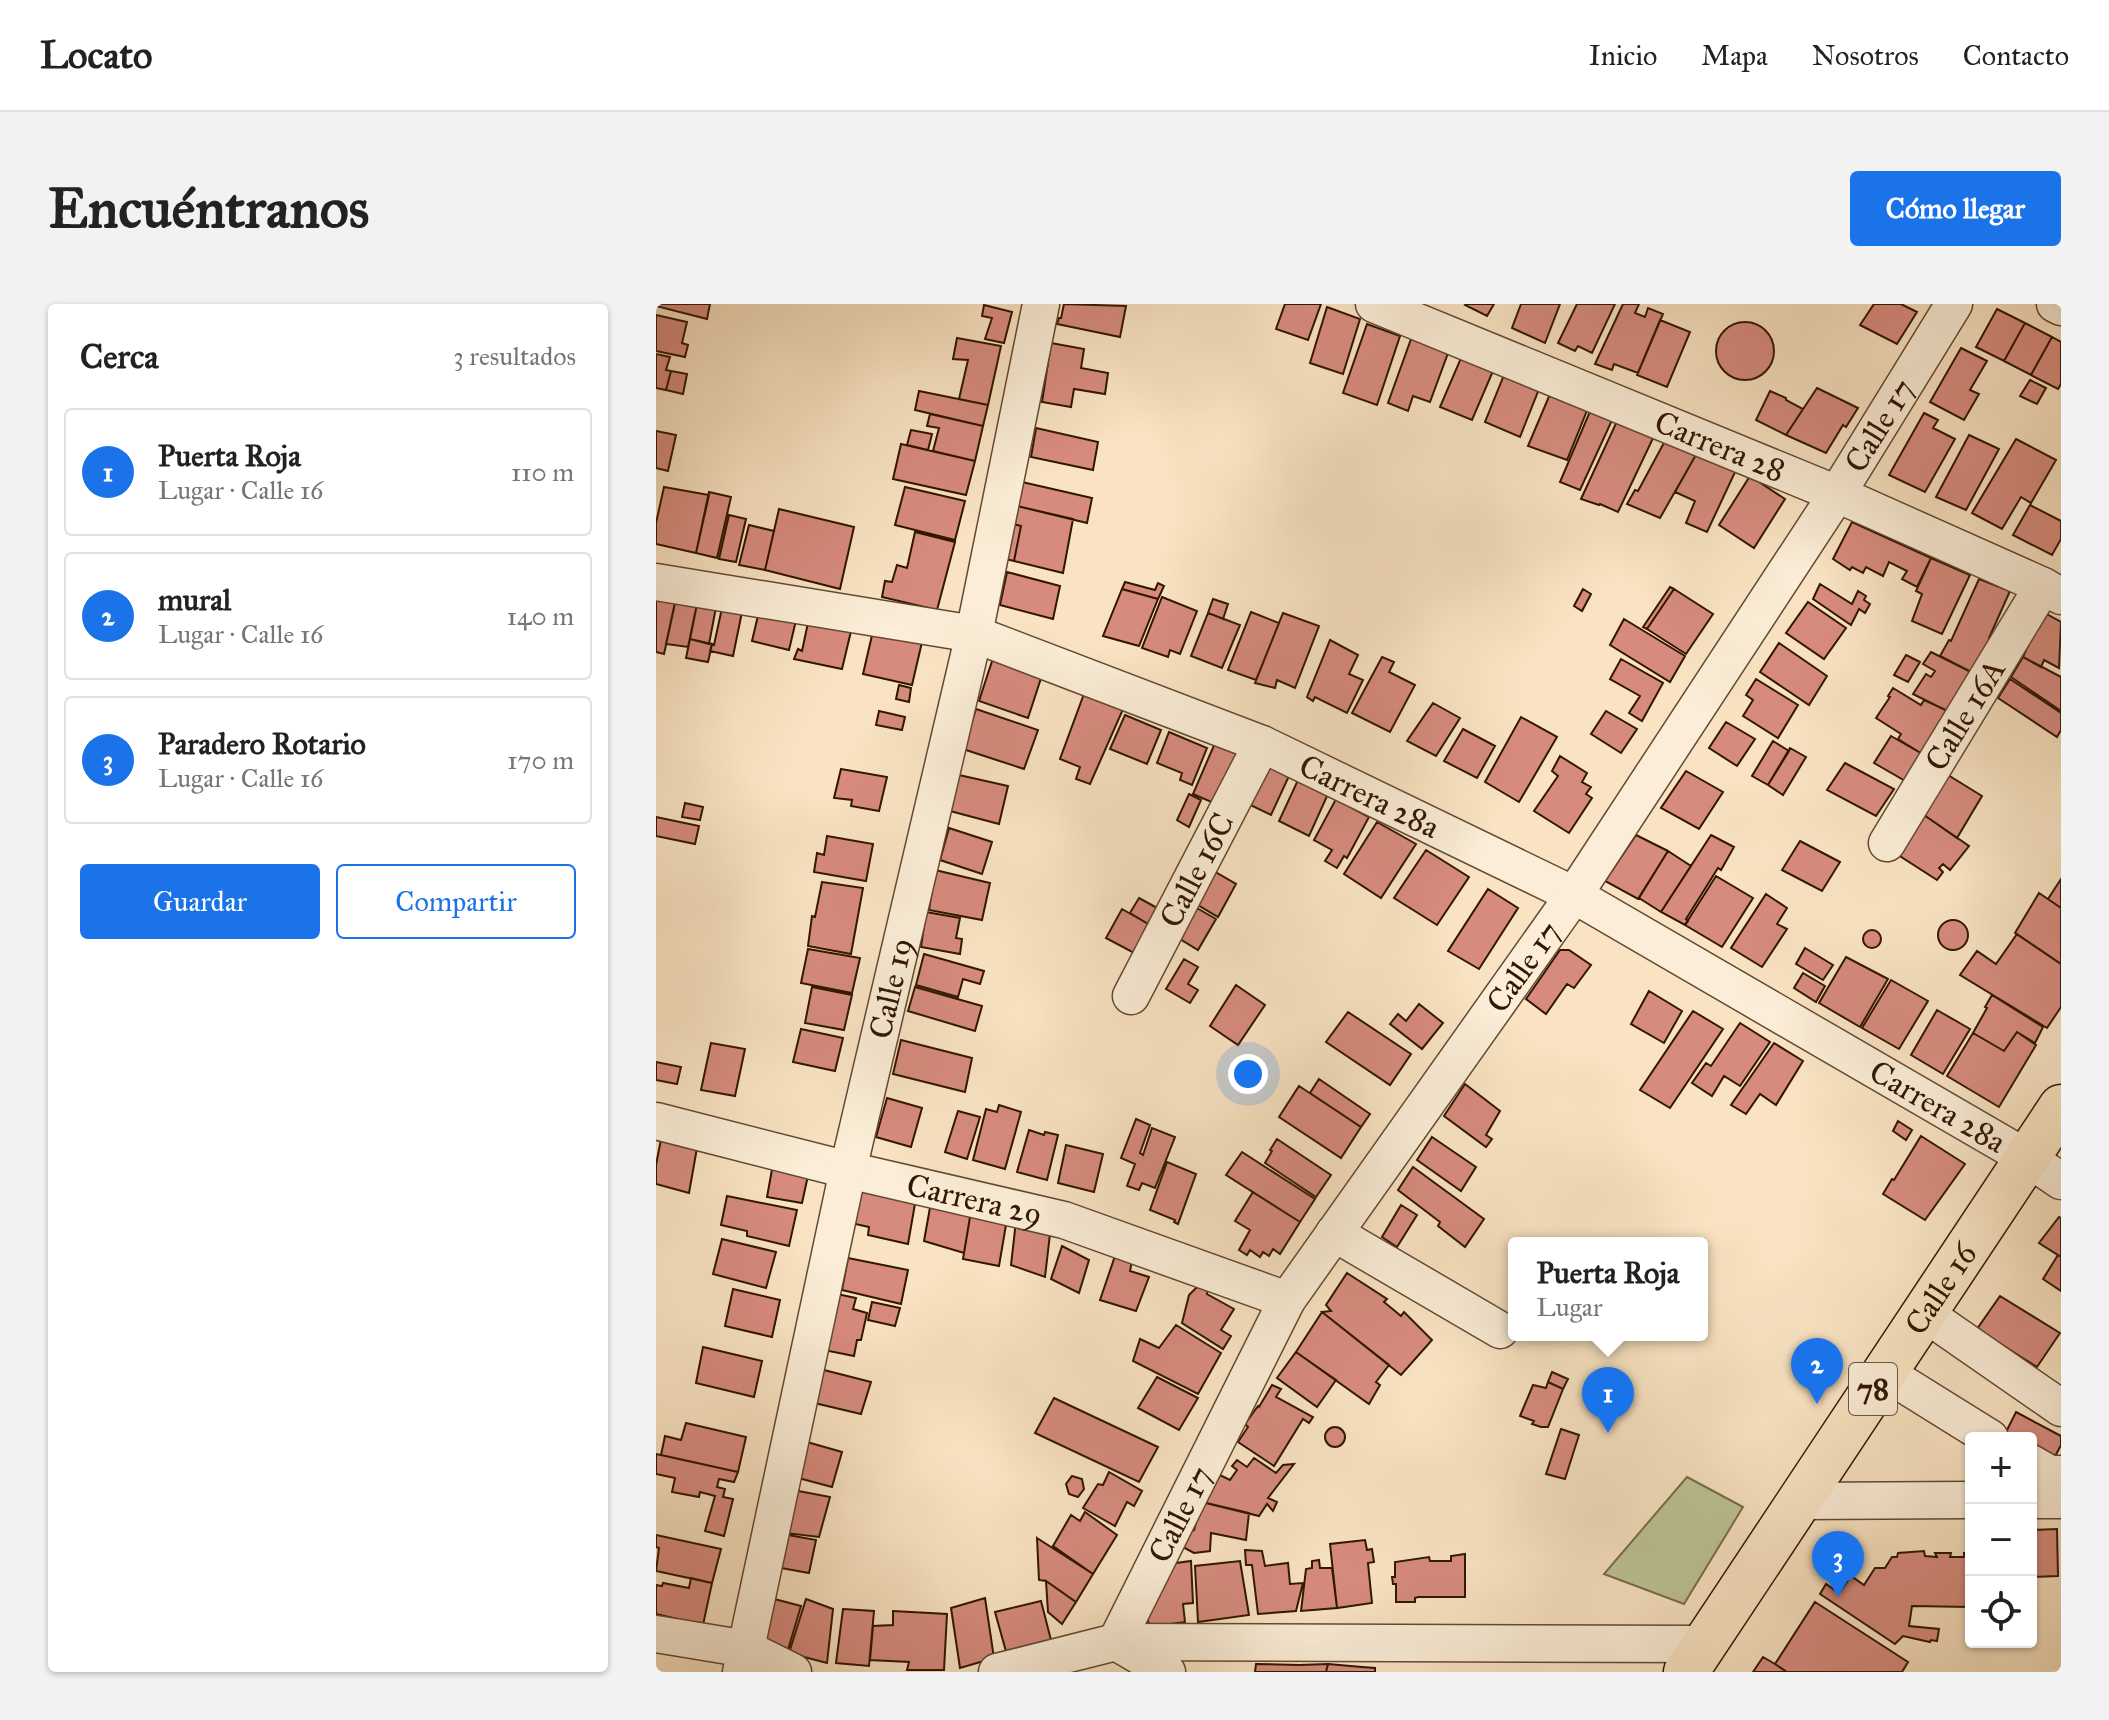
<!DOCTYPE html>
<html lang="es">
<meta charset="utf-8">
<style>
body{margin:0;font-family:"IM FELL Great Primer",serif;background:#f2f2f2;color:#222}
.controls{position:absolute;right:24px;bottom:24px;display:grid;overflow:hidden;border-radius:8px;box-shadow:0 2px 6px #0004}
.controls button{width:72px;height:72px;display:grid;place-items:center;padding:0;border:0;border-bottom:2px solid #e0e0e0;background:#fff;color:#222;font:40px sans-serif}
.you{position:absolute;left:592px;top:770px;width:28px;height:28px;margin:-20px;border:6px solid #fff;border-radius:50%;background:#1a73e8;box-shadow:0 0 0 12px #1a73e833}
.badge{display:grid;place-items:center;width:52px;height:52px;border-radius:50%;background:#1a73e8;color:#fff;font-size:26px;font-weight:700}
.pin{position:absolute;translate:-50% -66px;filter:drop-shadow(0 2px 4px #0008)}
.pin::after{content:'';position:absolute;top:42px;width:28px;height:24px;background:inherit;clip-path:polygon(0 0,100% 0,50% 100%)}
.popup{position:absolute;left:852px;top:933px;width:200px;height:104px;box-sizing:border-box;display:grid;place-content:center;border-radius:8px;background:#fff;filter:drop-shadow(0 2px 6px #0005);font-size:26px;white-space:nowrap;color:#767676}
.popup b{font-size:30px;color:#222}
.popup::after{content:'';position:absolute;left:50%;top:100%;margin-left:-16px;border:16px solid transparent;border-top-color:#fff}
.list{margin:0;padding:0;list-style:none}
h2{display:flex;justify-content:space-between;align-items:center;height:104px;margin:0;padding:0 32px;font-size:34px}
h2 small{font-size:26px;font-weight:400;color:#767676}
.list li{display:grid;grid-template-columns:52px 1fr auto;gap:24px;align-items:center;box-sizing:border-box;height:128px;margin:0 16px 16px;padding:0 16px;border:2px solid #e0e0e0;border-radius:8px}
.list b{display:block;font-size:30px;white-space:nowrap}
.list p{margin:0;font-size:26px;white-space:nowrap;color:#767676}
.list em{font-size:26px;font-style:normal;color:#767676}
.actions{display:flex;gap:16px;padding:24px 32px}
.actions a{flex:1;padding:18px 0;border:2px solid #1a73e8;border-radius:8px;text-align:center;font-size:28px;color:#1a73e8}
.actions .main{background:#1a73e8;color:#fff}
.icon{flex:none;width:44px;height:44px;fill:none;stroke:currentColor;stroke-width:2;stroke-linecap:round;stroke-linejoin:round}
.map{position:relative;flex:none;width:1405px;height:1368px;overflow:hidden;border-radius:8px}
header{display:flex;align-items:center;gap:48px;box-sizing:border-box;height:112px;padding:0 40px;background:#fff;border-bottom:2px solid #e0e0e0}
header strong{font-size:38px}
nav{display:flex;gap:44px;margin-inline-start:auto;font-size:28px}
.intro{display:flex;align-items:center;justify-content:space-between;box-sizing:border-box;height:192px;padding:0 48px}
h1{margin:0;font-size:56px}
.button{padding:20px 36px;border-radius:8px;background:#1a73e8;color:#fff;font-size:28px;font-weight:700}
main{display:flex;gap:48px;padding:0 48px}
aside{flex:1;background:#fff;border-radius:8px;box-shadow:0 2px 6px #0004}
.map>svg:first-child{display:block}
</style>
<header>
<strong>Locato</strong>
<nav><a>Inicio</a><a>Mapa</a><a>Nosotros</a><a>Contacto</a></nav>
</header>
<div class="intro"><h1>Encuéntranos</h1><a class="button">Cómo llegar</a></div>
<main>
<aside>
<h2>Cerca<small>3 resultados</small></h2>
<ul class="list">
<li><span class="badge">1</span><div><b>Puerta Roja</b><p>Lugar · Calle 16</p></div><em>110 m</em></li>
<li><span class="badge">2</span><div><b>mural</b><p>Lugar · Calle 16</p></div><em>140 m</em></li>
<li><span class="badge">3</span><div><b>Paradero Rotario</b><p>Lugar · Calle 16</p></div><em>170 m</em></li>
</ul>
<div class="actions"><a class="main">Guardar</a><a>Compartir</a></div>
</aside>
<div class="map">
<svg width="1405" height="1368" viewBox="0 0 1405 1368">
<rect width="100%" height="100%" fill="#f9e3c2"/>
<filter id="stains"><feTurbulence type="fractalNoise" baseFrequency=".0025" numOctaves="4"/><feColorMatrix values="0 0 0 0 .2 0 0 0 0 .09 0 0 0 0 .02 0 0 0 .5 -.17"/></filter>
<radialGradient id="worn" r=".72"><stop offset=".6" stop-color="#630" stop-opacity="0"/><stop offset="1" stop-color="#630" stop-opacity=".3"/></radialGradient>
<!-- green -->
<path fill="#bdc494" stroke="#776d4b" stroke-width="2" d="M1031 1173 1087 1203 1028 1300 948 1270Z"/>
<!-- building -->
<path fill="#d78b7e" stroke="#311602" stroke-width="2" d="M0 0H54L51 15 0 2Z
M408 0 470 2 464 33 401 20 403 14H405Z
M629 0H665L652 36 620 25Z
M810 0H838L831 12 809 1Z
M865 0H904L889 39 856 24Z
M921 0H959L936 49 922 42 919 47 902 39Z
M967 0H983L979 9 989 13 992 4 1007 10 982 69 958 60 956 66 939 60Z
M1218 0H1245L1261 8 1241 40 1204 21Z
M328 1 356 8 348 39 329 35 336 14 326 12Z
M671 3 704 15 687 70 654 59Z
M1341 5 1369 19 1348 57 1320 43Z
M0 11 31 18 26 39 32 41 29 53 0 47Z
M1004 16 1034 28 1011 83 981 71Z
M1060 47a29 29 0 1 1 58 0a29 29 0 1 1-58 0Z
M1369 19 1396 33 1375 71 1348 57Z
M711 20 744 32 721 101 687 89Z
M1396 33 1405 38V80L1402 85 1375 71Z
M301 34 345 42 332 101 303 95 312 56 297 55Z
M755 35 792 49 774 98 757 92 752 107 732 99Z
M395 39 428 45 425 64 452 69 449 90 418 85 415 103 386 98Z
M1305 44 1331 57 1314 86 1323 90 1308 116 1274 98Z
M0 50 14 53 10 66 15 67 10 86 0 84Z
M805 54 837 67 816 116 784 103Z
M15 67 31 70 27 90 10 86Z
M848 71 883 85 864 133 829 118Z
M1374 76 1390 84 1381 100 1364 92Z
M1161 84 1202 104 1190 123 1187 121 1170 149 1130 131Z
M263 87 332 101 327 122 259 106Z
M1114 87 1130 94V96L1147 105 1130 131 1100 116Z
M894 90 932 104 911 156 872 142Z
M935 105 957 114 924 186 904 178Z
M1268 109 1282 116 1277 124 1299 135 1269 188 1233 171Z
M274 110 327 122 319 157 277 147 283 124 271 122Z
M962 115 999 130 962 208 944 200 943 201 925 195Z
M380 124 442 138 437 166 375 153Z
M255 126 276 130 272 146 251 141Z
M0 127 20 131 12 167 0 164Z
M1313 131 1343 145 1310 206 1280 193Z
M1010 135 1041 149 1004 214 971 200 979 186 982 187Z
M1360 135 1400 156 1375 199 1365 193 1346 225 1316 209Z
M245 140 319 157 310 191 237 175Z
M1041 149 1080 166 1051 228 1030 219 1039 197 1019 188Z
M1094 172 1129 195 1098 244 1063 221Z
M366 178 436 194 431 219 361 202Z
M8 183 53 191 40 249 0 240V219Z
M249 183 309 197 299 236 239 221Z
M53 188 75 193 61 254 40 249Z
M1374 201 1405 217V235L1396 251 1357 231Z
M361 202 417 215 407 269 358 257 365 222 357 220Z
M123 205 198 223 184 285 109 266Z
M73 211 90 215 80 258 63 255Z
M1196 218 1275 254 1261 283 1246 275 1251 267 1233 258 1227 272 1210 263 1207 269 1196 263 1194 266 1177 255Z
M357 220 365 222 358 257 350 255Z
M93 221 118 227 109 266 83 261Z
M259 228 299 238 281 306 226 293 229 277 236 278 241 261 251 264Z
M1275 254 1314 271 1286 330 1256 317 1266 290 1260 287Z
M351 268 404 282 397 315 344 301Z
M1323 275 1354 287 1333 334 1342 337 1321 371 1284 352 1293 336 1295 337Z
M469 278 499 286 502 279 508 282 502 295 466 285Z
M1164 280 1196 300 1202 287 1210 292 1208 296 1214 300 1209 309 1203 305 1195 321 1157 295Z
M1014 283 1018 285 991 325 987 323Z
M466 285 502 295 483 342 447 332Z
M927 285 935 290 926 307 918 302Z
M1018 285 1057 310 1030 350 991 325Z
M0 286 21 290 8 350 0 348Z
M21 289 42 295 32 343 10 340Z
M506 293 541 307 524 350 514 346 512 353 486 344Z
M42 295 61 298 53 340 34 335Z
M557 295 572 300 567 315 552 309Z
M1152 298 1190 324 1168 355 1130 329Z
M104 303 141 312 133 346 96 337Z
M66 304 86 308 77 352 54 347 56 340 58 341Z
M595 308 623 319 600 376 572 366Z
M1387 308 1405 318 1403 364 1388 356 1385 363 1367 353Z
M552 309 584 321 566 364 535 352Z
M627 309 663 322 639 384 621 376 619 384 599 379Z
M153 314 196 323 186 365 138 355 142 345 146 347Z
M968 315 1029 352 1014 378 954 341Z
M217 327 266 338 256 381 207 370Z
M34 335 56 340 52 358 30 354Z
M674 336 702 351 693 370 707 376 691 409 659 393 657 397 651 393Z
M1123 339 1171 372 1153 401 1104 368Z
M339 348 388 365 372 414 323 397Z
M1275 348 1321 371 1295 409 1257 390 1270 370 1275 373 1279 367 1267 360Z
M1250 351 1264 358 1252 378 1238 371Z
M726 353 738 358 733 368 759 381 734 428 696 409Z
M1367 353 1405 373V407L1355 373Z
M965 355 1007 379 986 417 973 409 984 392 954 375Z
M1100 375 1142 401 1122 434 1087 412 1097 396 1090 391Z
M1354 375 1405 409V426L1401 433 1342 394Z
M243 381 255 384 253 398 240 395Z
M1237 384 1265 401 1268 396 1292 407 1268 451 1242 435 1245 430 1220 414 1234 393 1232 392Z
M429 387 468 403 434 480 420 475 424 463 404 455Z
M777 399 804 414 780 452 751 437Z
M320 405 382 426 368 465 307 445Z
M223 407 249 413 246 426 220 421Z
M950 407 981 425 965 449 935 430Z
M469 411 505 426 491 460 454 445Z
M865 413 901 433 863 498 829 478Z
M1070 418 1099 435 1081 462 1053 444Z
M807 425 839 442 821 474 788 457Z
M513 428 551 444 536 481 524 476 526 469 501 459Z
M1235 432 1268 451 1251 478 1218 459Z
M1117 437 1133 447 1112 481 1096 472Z
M559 439 585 451 560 500 537 490Z
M1134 444 1150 453 1127 491 1112 481Z
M904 452 931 469 926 478 935 483 930 490 936 494 913 529 878 507 902 472 896 467Z
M602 457 633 472 615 511 584 496Z
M1189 459 1238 485 1220 512 1171 486Z
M185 465 231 473 223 507 195 502 196 496 178 494Z
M1030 467 1067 488 1043 525 1005 504Z
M303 471 352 482 343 520 294 507Z
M1292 471 1326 492 1301 534 1268 511Z
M642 476 672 490 653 532 623 517Z
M533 490 545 496 533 523 521 516Z
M680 495 713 513 691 554 688 552 681 564 669 557 676 546 658 536Z
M29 499 47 503 44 516 26 513Z
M1268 511 1313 542 1294 566 1287 560 1283 564 1287 568 1281 576 1236 547Z
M0 513 43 522 39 540 0 532Z
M721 518 760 540 725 594 688 570Z
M293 524 336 538 326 570 284 556Z
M980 531 1012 547 982 595 949 577Z
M1055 531 1078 543 1065 566 1062 564 1030 615 1032 617 1029 621 1005 608Z
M171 532 217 540 210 577 158 568 161 549 168 551Z
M1144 537 1184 558 1166 587 1126 566Z
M770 546 813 573 781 621 738 594Z
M1012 547 1035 562 1005 608 983 594Z
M549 562 580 580 562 613 532 595Z
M279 566 334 579 326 616 273 606Z
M1060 572 1097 594 1066 643 1029 621Z
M1405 575V604L1392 595Z
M166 578 207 584 195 650 152 642 156 612 159 613Z
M832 585 862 604 823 665 792 647Z
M1383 589 1405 604V660L1359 629Z
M1110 590 1131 604 1121 620 1131 625 1106 663 1075 644Z
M483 594 503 605 494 621 474 609Z
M532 599 560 615 542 646 514 629Z
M466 605 494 621 478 649 450 634Z
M270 608 304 614 300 634 306 635 304 650 265 643Z
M1282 631a15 15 0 1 1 30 0a15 15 0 1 1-30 0Z
M1207 635a9 9 0 1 1 18 0a9 9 0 1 1-18 0Z
M1361 630 1405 660V703L1391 724 1304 671 1321 647 1340 660Z
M1149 644 1177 661 1167 676 1140 660Z
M152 645 204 654 196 689 145 679Z
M904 646H913L935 661 918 684 911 680 890 710 870 695Z
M268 650 328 667 324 680 307 675 302 693 260 681Z
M1190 653 1232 675 1204 723 1163 699Z
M528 655 542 663 532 680 542 686 534 699 510 685Z
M1147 669 1169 682 1160 698 1138 684Z
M1235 676 1272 697 1243 745 1206 724Z
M580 681 609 701 582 741 554 722Z
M156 683 196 691 188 726 149 719Z
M259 683 326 702 319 727 252 707Z
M993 687 1026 707 1008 739 975 720Z
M1336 691 1387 723 1379 739 1361 728 1348 747 1317 729 1331 704 1329 703Z
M763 700 787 719 766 745 734 720 742 710 750 717Z
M1281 706 1314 725 1287 770 1255 751Z
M1037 707 1067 725 1014 804 984 786Z
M692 708 755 750 734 781 670 738Z
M1084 719 1114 738 1084 782 1068 772 1056 792 1036 779 1050 759 1055 762Z
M145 725 187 734 179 767 137 758Z
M1361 728 1380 741 1343 803 1291 772 1317 729 1348 747Z
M245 736 316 754 309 788 237 770Z
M55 739 89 745 79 792 45 786Z
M1118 739 1147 757 1120 801 1104 790 1090 810 1075 801Z
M0 758 25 763 21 780 0 776Z
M663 775 714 810 705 823 654 789Z
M809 780 844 807 830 831 836 835 830 843 788 812Z
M643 782 705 823 685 854 623 813Z
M231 794 266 804 255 843 220 833Z
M343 801 365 808 349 865 317 856 330 805 341 808Z
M302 807 324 813 311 855 289 848Z
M480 815 494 821 484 849 487 851 496 824 519 833 499 884 486 879 483 886 471 882 479 860 465 854Z
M1242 817 1256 826 1250 836 1237 827Z
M373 826 388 831 389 828 402 831 391 876 361 868Z
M1265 832 1309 860 1269 916 1227 890 1236 875 1238 876Z
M776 833 820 863 805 887 761 856Z
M5 835 41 844 33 889 0 880V861Z
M621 835 675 871 660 893 609 859 616 847 614 846Z
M410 841 447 850 438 888 402 879Z
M586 848 659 895 644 918 570 871Z
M511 858 540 870 522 920 518 918 519 916 494 906Z
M117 860 153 867 146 899 111 893Z
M757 863 828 915 809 943 782 922 784 918 742 886Z
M203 883 260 894 252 940 212 931 213 923 195 919Z
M597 888 644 918 624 950 617 945 613 952 607 948 604 953 594 946 591 951 583 946 594 926 579 917Z
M71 892 141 906 133 942 91 932V927L65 921Z
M275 898 315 907 308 949 268 937Z
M745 901 761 911 741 943 726 933Z
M315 907 351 915 343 962 307 955Z
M1403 913 1405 914V953L1383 939Z
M360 917 394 930 389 973 355 961Z
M66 935 120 948 110 984 57 970Z
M406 942 433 956 423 989 395 975Z
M1402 951 1405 953V987L1387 975Z
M459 952 476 957 474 967 493 973 480 1007 444 996Z
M192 954 252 966 245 1000 186 986Z
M691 969 731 995 728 998 745 1012 748 1008 776 1036 745 1071 666 1008 675 1007 670 1001Z
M544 980 552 985 551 990 578 1005 565 1026 575 1032 567 1045 526 1019 533 991Z
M77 985 124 996 116 1033 69 1022Z
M181 990 200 994 197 1005 211 1009 205 1036H201L198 1052 168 1046Z
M1344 992 1404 1029 1381 1063 1321 1025Z
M216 998 244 1004 239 1022 212 1016Z
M666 1008 733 1061 720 1078 724 1081 713 1100 640 1048Z
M520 1021 565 1049 542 1090 477 1057 484 1035 503 1044Z
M47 1043 106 1057 98 1093 40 1079Z
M640 1048 680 1076 661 1103 621 1074Z
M164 1065 215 1078 205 1110 154 1098Z
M896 1068 912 1075 907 1085 892 1078Z
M501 1073 542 1094 523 1126 482 1104Z
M892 1078 907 1085 892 1123H885L876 1120 878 1117 864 1112 877 1081 890 1084Z
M616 1081 625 1085 620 1093 657 1113 653 1119 647 1115 618 1162 582 1138 592 1123 589 1120 602 1102 603 1103Z
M398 1094 502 1143 483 1178 379 1129Z
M1360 1108 1405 1132V1141L1395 1160 1375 1149V1134H1347Z
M30 1119 90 1133 82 1168 5 1151 9 1132 25 1136Z
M669 1133a10 10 0 1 1 20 0a10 10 0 1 1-20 0Z
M905 1125 923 1131 909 1175 890 1170Z
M144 1136 186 1148 176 1183 135 1172Z
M0 1150 82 1168 78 1178 63 1175 61 1183 69 1185 67 1193 77 1195 68 1232 49 1227 59 1192 44 1188 43 1193 16 1188 19 1174 0 1170Z
M598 1154 620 1169 627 1161 638 1160 612 1194 621 1198 617 1207 611 1200 603 1212 546 1198 564 1171 574 1176 581 1166 576 1162 581 1156 591 1163Z
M453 1168 486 1187 478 1202 471 1198 459 1222 427 1204 442 1180 447 1181Z
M416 1172 426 1175 428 1185 422 1193 413 1190 410 1180Z
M132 1185 174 1193 163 1233 121 1228Z
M546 1198 593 1209 590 1236 555 1229 554 1247 538 1249 523 1241 532 1223 538 1226Z
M429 1208 461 1231 437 1270 397 1242 415 1211 424 1217Z
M1401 1225 1402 1272 1375 1273V1226Z
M121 1229 160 1236 153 1269 114 1262Z
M0 1231 65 1245 56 1279 0 1267 3 1244 0 1243Z
M381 1234 437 1270 420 1298 390 1277 383 1276Z
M709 1236 711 1246 716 1245 718 1258 712 1259 716 1299 681 1304 674 1240Z
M589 1246 606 1247 609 1262 632 1259 634 1280 647 1279 640 1307 602 1310 596 1261H590Z
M1268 1247 1269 1252 1281 1253 1279 1249H1295L1294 1253H1308V1249H1315V1303L1256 1302 1253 1322 1283 1325 1281 1337 1275 1336 1274 1338 1247 1332 1239 1340 1164 1290 1170 1280 1183 1289 1195 1272 1208 1281 1219 1264H1229L1236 1253H1241L1242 1249Z
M809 1250V1293H762L759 1294V1298H740V1280H737L736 1273H739V1258L773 1253 774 1257H795V1252Z
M663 1256 664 1264H676L681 1304 645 1307 650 1265 656 1264V1257Z
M535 1257 537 1299 527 1300 529 1318 493 1323 490 1305 513 1260Z
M584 1257 593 1311 542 1318 539 1262Z
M35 1274 56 1279 47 1321 0 1310V1281L6 1282 7 1279 33 1284Z
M390 1277 420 1298 406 1320 392 1308Z
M107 1292 145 1302 131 1349 94 1339Z
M329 1294 338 1354 304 1364 295 1304Z
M150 1295 177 1305 171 1359 133 1349Z
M385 1297 396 1340 351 1351 339 1308Z
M1159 1298 1252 1358 1246 1368H1131L1119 1360Z
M187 1305 218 1307 213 1362 180 1359Z
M237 1307 291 1310 288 1366H251L253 1358 214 1356 217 1322 237 1321Z
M1107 1353 1119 1360 1131 1368H1097Z
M600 1360 643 1361 672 1360 670 1368H599Z
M672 1360 706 1363 719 1364V1368H670Z"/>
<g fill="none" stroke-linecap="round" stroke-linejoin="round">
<defs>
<g id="minor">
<path id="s1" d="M718 0 1181 190 1387 282 1405 292"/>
<path d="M1399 0 1405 3"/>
<path id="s2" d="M0 278 318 330 606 440 918 591 1371 854 1405 877"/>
<path id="s3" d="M1231 539 1387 282"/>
<path id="s4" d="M475 692 606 440"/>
<path id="s5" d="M0 817 192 866 408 916 631 996"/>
<path d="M678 929 844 1026"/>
<path d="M1268 1009 1405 1104"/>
<path d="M1228 1068 1334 1134"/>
<path d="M1375 1159 1394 1170H1405"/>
<path d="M1375 1196H1405"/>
<path d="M1143 1197 1315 1196"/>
<path d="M0 1330 91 1345 137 1368"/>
<path id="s6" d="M85 1368 192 866 318 330 385 0"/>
<path d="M341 1368 460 1338 1048 1340"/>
<path id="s7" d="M511 1368 460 1338 631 996 918 591 1181 190 1298 0"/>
</g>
<g id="highway">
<path id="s8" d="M1030 1368 1405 803"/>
</g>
</defs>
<!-- minor casing -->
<use href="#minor" stroke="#634932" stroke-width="39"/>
<!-- highway casing -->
<use href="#highway" stroke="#311602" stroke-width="47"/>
<!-- minor -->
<use href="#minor" stroke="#fbedd7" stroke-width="36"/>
<!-- highway -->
<use href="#highway" stroke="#f9e3c2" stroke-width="44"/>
</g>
<g text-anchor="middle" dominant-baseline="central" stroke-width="8" stroke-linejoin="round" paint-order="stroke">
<!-- shield labels -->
<rect fill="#fbedd7" stroke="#6e5642" stroke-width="2" x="1193" y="1059" width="48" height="52" rx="6"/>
<g font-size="30" font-weight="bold" fill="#311602">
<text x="1217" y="1085">78</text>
</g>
<!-- street labels -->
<g font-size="32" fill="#311602" stroke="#fbedd7">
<text stroke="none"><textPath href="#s7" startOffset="1498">Calle 17</textPath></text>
<text stroke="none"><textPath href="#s1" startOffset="374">Carrera 28</textPath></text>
<text stroke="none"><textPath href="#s3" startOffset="150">Calle 16A</textPath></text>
<text stroke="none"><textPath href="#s2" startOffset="750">Carrera 28a</textPath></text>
<text stroke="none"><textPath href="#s4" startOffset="142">Calle 16C</textPath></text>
<text stroke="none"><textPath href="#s7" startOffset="850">Calle 17</textPath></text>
<text stroke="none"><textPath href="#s6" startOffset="700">Calle 19</textPath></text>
<text stroke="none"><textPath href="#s2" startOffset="1398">Carrera 28a</textPath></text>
<text stroke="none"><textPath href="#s5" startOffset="328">Carrera 29</textPath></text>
<text stroke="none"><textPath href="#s8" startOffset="460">Calle 16</textPath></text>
<text stroke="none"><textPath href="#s7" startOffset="202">Calle 17</textPath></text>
</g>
</g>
<rect width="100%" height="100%" filter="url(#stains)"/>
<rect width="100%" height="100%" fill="url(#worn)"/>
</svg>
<div class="controls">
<button>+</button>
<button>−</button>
<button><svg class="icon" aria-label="locate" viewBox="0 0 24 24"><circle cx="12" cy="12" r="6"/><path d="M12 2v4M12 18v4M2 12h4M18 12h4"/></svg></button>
</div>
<div class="you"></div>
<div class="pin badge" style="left:952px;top:1129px">1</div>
<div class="popup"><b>Puerta Roja</b>Lugar</div>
<div class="pin badge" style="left:1161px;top:1100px">2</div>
<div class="pin badge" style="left:1182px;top:1293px">3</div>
</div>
</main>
